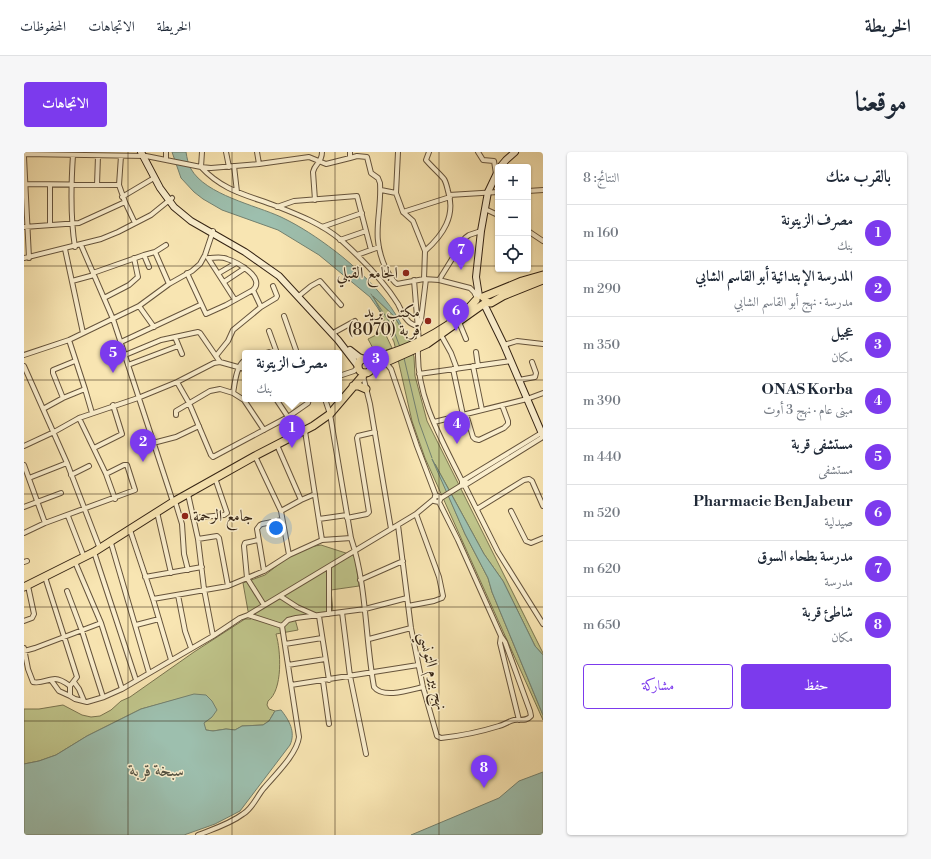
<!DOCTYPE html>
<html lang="ar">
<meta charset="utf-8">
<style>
body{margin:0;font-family:"Libre Bodoni",Amiri,serif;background:#f6f6f7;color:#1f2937;direction:rtl}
.controls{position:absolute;right:12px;top:12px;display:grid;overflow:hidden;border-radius:4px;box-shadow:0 1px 3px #0004}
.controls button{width:36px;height:36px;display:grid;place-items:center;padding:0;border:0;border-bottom:1px solid #e0e1e3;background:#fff;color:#1f2937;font:20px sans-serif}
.you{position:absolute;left:252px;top:376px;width:14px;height:14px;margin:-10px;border:3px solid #fff;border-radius:50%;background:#1a73e8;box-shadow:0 0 0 6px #1a73e833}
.badge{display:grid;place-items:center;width:26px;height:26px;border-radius:50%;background:#7c3aed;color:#fff;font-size:13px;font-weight:700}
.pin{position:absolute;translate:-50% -33px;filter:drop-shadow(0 1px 2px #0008)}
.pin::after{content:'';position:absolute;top:21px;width:14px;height:12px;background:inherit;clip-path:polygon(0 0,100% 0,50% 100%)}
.popup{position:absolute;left:218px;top:198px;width:100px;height:52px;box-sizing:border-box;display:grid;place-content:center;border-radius:4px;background:#fff;filter:drop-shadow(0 1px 3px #0005);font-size:13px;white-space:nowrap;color:#747a83}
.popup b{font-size:15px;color:#1f2937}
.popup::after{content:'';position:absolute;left:50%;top:100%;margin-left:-8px;border:8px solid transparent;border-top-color:#fff}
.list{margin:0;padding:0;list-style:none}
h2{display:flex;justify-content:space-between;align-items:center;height:52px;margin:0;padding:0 16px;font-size:17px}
h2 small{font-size:13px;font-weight:400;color:#747a83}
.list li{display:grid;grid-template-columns:26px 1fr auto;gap:12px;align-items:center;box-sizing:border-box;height:56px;padding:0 16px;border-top:1px solid #e0e1e3}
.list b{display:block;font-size:15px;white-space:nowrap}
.list p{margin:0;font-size:13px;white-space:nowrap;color:#747a83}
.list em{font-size:13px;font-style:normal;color:#747a83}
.actions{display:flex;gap:8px;padding:12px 16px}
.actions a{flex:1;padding:9px 0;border:1px solid #7c3aed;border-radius:4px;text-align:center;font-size:14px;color:#7c3aed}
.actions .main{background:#7c3aed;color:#fff}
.icon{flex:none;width:22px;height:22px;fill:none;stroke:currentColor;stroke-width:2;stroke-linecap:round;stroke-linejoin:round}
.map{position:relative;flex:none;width:519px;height:683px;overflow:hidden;direction:ltr;border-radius:4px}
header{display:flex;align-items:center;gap:24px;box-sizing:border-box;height:56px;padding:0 20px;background:#fff;border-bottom:1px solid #e0e1e3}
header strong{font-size:19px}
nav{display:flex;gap:22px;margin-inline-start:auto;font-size:14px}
.intro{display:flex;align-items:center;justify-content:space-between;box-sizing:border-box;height:96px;padding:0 24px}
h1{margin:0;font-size:28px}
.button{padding:10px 18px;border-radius:4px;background:#7c3aed;color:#fff;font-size:14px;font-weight:700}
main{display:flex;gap:24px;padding:0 24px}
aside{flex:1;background:#fff;border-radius:4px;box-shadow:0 1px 3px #0004}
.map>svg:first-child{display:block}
</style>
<header>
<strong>الخريطة</strong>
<nav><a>الخريطة</a><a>الاتجاهات</a><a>المحفوظات</a></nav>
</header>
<div class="intro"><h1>موقعنا</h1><a class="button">الاتجاهات</a></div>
<main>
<aside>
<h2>بالقرب منك<small>النتائج: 8</small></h2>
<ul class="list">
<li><span class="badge">1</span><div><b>مصرف الزيتونة</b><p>بنك</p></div><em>160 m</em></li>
<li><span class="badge">2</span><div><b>المدرسة الإبتدائية أبو القاسم الشابي</b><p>مدرسة · نهج أبو القاسم الشابي</p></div><em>290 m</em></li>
<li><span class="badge">3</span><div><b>عجيل</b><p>مكان</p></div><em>350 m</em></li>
<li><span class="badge">4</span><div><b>ONAS Korba</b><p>مبنى عام · نهج 3 أوت</p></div><em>390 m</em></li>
<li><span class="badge">5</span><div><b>مستشفى قربة</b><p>مستشفى</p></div><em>440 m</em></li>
<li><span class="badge">6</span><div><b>Pharmacie Ben Jabeur</b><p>صيدلية</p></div><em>520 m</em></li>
<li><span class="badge">7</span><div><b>مدرسة بطحاء السوق</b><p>مدرسة</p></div><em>620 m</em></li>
<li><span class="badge">8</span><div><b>شاطئ قربة</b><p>مكان</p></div><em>650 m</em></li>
</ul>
<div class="actions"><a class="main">حفظ</a><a>مشاركة</a></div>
</aside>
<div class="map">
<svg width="519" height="683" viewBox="0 0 519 683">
<rect width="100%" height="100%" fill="#f8e5b2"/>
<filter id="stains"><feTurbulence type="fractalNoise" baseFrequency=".005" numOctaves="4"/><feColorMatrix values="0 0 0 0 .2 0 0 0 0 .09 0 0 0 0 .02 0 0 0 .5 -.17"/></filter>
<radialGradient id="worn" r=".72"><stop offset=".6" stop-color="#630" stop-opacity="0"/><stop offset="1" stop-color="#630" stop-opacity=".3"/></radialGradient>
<!-- green -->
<path fill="#bfc48a" stroke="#7a744f" d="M348 143 370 164 386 190 390 205 391 224 403 269 519 501V503L511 494 479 429 460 402 411 312 441 382 464 426 468 440 519 563V568L401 306 388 269 370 190Z
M360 179 368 196 352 202 344 187Z
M297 393 331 404 335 434 307 438 309 460 271 467 274 478 252 482C257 499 259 538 244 549L243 553 245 557 251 559 245 569 239 573 218 574 211 578 202 577 189 579 182 578 179 571 188 565 158 546 117 557 63 584 32 603 15 609 0 612V557H15L39 553 58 563 67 565 76 564 87 558 97 549 106 545 170 500 221 467H227L224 459 219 431 241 423 264 405 285 395Z"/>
<!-- water -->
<path fill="#9dbfae" stroke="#738170" d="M148 0H162C163 6 164 12 167 17 182 43 231 53 257 65 276 74 294 86 311 99 331 114 359 141 372 163 377 171 381 181 386 190L370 164 349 144 358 162 346 145 295 103 254 78 198 58 179 47 170 40 157 26Z
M408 307 460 402 479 429 511 494 519 503V563L468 440 464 426 441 382Z
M170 542 182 543 188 549 193 558 188 565 180 571 182 578 189 579 202 577 211 578 218 574 239 573 245 569 251 559 257 558C265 568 272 580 266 593L216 659 191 672 160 683H0V612L15 609 32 603 63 584 117 557Z
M519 620V683H387L475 646 495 629Z"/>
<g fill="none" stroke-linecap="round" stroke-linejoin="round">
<!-- stream -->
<path stroke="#738170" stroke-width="1" d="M347 142 368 174 376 195
M380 206 395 270 408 306"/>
<defs>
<path id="street" d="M142 0V7
M178 0 177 15C199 39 223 43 252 54 275 63 298 72 317 88 338 107 359 128 374 152 378 160 382 170 390 173L395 172 397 168 402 127
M202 0 205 15
M233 0 235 12
M374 0 372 41 379 60 389 69 401 99
M454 0 459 8 470 9 472 22
M0 2 122 4 177 15 187 16 235 12 285 5 302 12 326 6V0
M49 3C47 33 46 65 51 95
M0 5 5 106
M326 6 333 4 343 5 347 21 354 26 356 31C358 64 346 83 362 117 365 122 368 129 373 132L400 127 415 128 446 136 450 140 453 146
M210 14 213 40
M1 32 95 33
M73 33 74 4
M357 38 372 41
M504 39 519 38
M425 43 474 40
M98 45 130 26
M291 48 289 20C291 11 298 11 298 0
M101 50 111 71
M253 55 270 49 333 44 347 98
M461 57 474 63
M379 60 426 45
M26 73V33
M0 75 55 71 101 50 95 33 97 4
M298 75 338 61
M504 79 519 89
M316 88 342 79
M57 93 89 167 149 350
M41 97 59 181
M131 100 145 132
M120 103 131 100 142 93
M333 103 355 95
M0 106 77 87 94 80 127 63 148 46
M184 106C190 106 198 104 203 107 213 110 242 126 229 138
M184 106 211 148
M69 121 120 103 125 115
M163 121 182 162 202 153 229 138 237 155
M195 121 212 111
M400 127 401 99C419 83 432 64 424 39 423 35 422 30 420 27 416 22 407 14 402 8L405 0
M390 128 395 190
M415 128 441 86 445 83 457 79
M48 129 70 123
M200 130 221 116
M276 143 287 134 296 129 317 153
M80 146 105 133 114 125 110 106
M115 154 130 175
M260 164 273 201
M435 170 442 187
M245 179 253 201
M311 180 331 169
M417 183 427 201 433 217
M151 185 158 202
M45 188 61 237 68 261
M97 190 176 153
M480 193 493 189 519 192
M394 197C392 245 418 288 438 329
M452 200 454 214
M242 201 252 198
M0 203 45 188 115 154 145 132 168 119 176 112 181 103 189 79
M101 203 137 188 174 180 176 181 196 210
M192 204 204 189 209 178 237 155 252 146 253 144 249 134
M362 211 367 217 393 294 412 344
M104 213 154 194
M0 214 43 311 76 397
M449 214 458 258
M429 217 439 263
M395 222 487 209
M315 224 330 219 334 215
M339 224 346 252 367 377
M495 228 511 225 512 221 508 210
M153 230 165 251 187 303 189 305 264 265 284 251 285 247
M209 241C211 231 212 214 221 208
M39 246 29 221V218L51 209
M252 247 264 265 272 283
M301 247 306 262 327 386C343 434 341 486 350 535 359 547 386 538 399 535
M19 257 39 246 61 237
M442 262 449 285 451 287 455 288 480 276 484 272V269L478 253
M152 263V259L186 239 196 237 209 241 220 248 240 278
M55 266 82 322 91 347
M410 270 503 247 519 241
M281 279 298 388
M129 291 152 285 175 274
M253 293 277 348
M0 294 30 280 55 266 114 246 153 230 190 211 196 210 221 217
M70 296 98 282 89 253
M231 304 257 359 265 403
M0 313 21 371
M47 323 65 314
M5 326 43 311
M440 328 519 280
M443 332 519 285
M441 334 438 333V329L442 330 441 334 474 400 519 472
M164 342 174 387 180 437 189 484
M417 346 438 333
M151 349 158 372 160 402 164 418
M0 355 37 341
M453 357 500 328 505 327 508 329 519 354
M257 359 277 348 291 342
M487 359 502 389 507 391 519 386
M133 360 147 421
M44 364 60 405
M169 366 200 363 203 361 191 326
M323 366 343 362 345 360 333 286 334 284 351 280
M295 367 323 363
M374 373 387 476 399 535 413 584 417 586C436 584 456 580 475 574 480 573 485 569 490 568 496 567 502 570 507 564L506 559 481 490 477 484 434 388 415 350 417 346 414 344H411L410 349 415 350
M106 378 129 447 147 508
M0 381 21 371 111 338 103 313H100L82 322
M174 387 193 384 195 386 204 434
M234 388 221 391 220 394 223 426 240 453
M87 391 125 521
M70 400 112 528
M0 410 3 409
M51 410 77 471 98 537
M240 419 233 377 236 373 238 372 258 368
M21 425 53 525 46 534
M121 425 178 415
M336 428 379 409
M43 439 58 479 79 545
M154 443 161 479 167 496
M256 444 273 455 291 463
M129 447 204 434 240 419 265 403 298 388 327 386
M384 454 410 449 418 446 419 444 415 425 392 362
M318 460 326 524 342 602
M305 462V415
M224 463 258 474
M295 464 305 528
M0 469 8 466 10 462 4 434
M112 473 135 467
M258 474 264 468 272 466 341 457 383 446
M477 484 476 491 495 568
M345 487 387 476
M261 492 298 486
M0 496 4 517 9 530C17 532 24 527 31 527 36 527 42 531 46 534V544L51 547 63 550 80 545 98 537 189 484 216 466 224 463 392 362 410 347
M0 499 11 496 77 471
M264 513 301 507
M27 528 35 539 46 544
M299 529 305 572
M50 530 55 537 60 549
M267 533 394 513
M174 683C189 677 206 672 219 662 229 656 233 644 240 636 251 623 273 602 275 585L258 474"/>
<path id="secondary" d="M117 0 136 36 150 55 167 69 221 100 255 124 314 188 334 214
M476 15 482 8 491 0
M455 144 452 125 457 79 464 40 474 19
M460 152 480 193 519 284
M326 198 335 205 342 208"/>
<path id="highway" d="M459 145 498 129 519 123
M461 150 467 151 479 144 519 128
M334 214a7 7 0 1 1 14 0a7 7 0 1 1-14 0Z
M343 208C350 206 357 205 364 202 393 193 433 172 452 148
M347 217 403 192 458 153
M329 234H335L342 237
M0 435 70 400 149 350 231 304 289 274 306 262 341 221"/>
</defs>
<!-- street casing -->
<use href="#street" stroke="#66543c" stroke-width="6"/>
<!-- secondary casing -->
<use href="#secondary" stroke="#352414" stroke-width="8"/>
<!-- highway casing -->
<use href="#highway" stroke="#352414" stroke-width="9"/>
<!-- street -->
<use href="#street" stroke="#faeecd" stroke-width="4"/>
<!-- secondary -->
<use href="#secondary" stroke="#faeecd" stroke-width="6"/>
<!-- highway -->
<use href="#highway" stroke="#f8e5b2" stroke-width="7"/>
</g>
<!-- grid -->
<path fill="none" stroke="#352414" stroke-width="1" stroke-opacity="0.55" d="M104 0V683M208 0V683M311 0V683M415 0V683M0 114H474M504 114H519M0 228H519M0 342H519M0 455H519M0 569H519"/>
<!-- markers -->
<g fill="#8f2418" stroke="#faeecd" stroke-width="1.5">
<circle cx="382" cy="121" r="4"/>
<circle cx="404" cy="169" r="4"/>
<circle cx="161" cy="364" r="4"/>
</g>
<g text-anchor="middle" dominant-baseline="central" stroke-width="3" stroke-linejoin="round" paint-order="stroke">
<!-- poi labels -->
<g font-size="16" fill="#352414" stroke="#faeecd" text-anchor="end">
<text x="374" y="121">الجامع القبلي</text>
<text x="396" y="160">مكتب بريد<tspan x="396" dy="18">قربة (8070)</tspan></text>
<text x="169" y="364" text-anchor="start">جامع الرحمة</text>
</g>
<!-- street labels -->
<g font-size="16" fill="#352414" stroke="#faeecd">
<text transform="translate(409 519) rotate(77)">نهج بيرم التونسي</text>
</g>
<!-- water labels -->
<g font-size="17" font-style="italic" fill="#545242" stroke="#faeecd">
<text x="133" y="619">سبخة قربة</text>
</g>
</g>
<rect width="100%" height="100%" filter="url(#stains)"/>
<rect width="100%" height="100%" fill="url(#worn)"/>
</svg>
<div class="controls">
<button>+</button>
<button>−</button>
<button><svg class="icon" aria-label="locate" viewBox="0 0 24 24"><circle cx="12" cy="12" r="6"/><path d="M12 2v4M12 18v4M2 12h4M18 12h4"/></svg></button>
</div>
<div class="you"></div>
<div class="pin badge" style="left:268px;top:296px">1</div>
<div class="popup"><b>مصرف الزيتونة</b>بنك</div>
<div class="pin badge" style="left:119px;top:310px">2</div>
<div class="pin badge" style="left:352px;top:227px">3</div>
<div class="pin badge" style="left:433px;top:292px">4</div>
<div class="pin badge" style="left:89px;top:221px">5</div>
<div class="pin badge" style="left:432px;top:179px">6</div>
<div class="pin badge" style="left:437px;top:118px">7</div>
<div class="pin badge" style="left:460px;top:636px">8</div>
</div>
</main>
